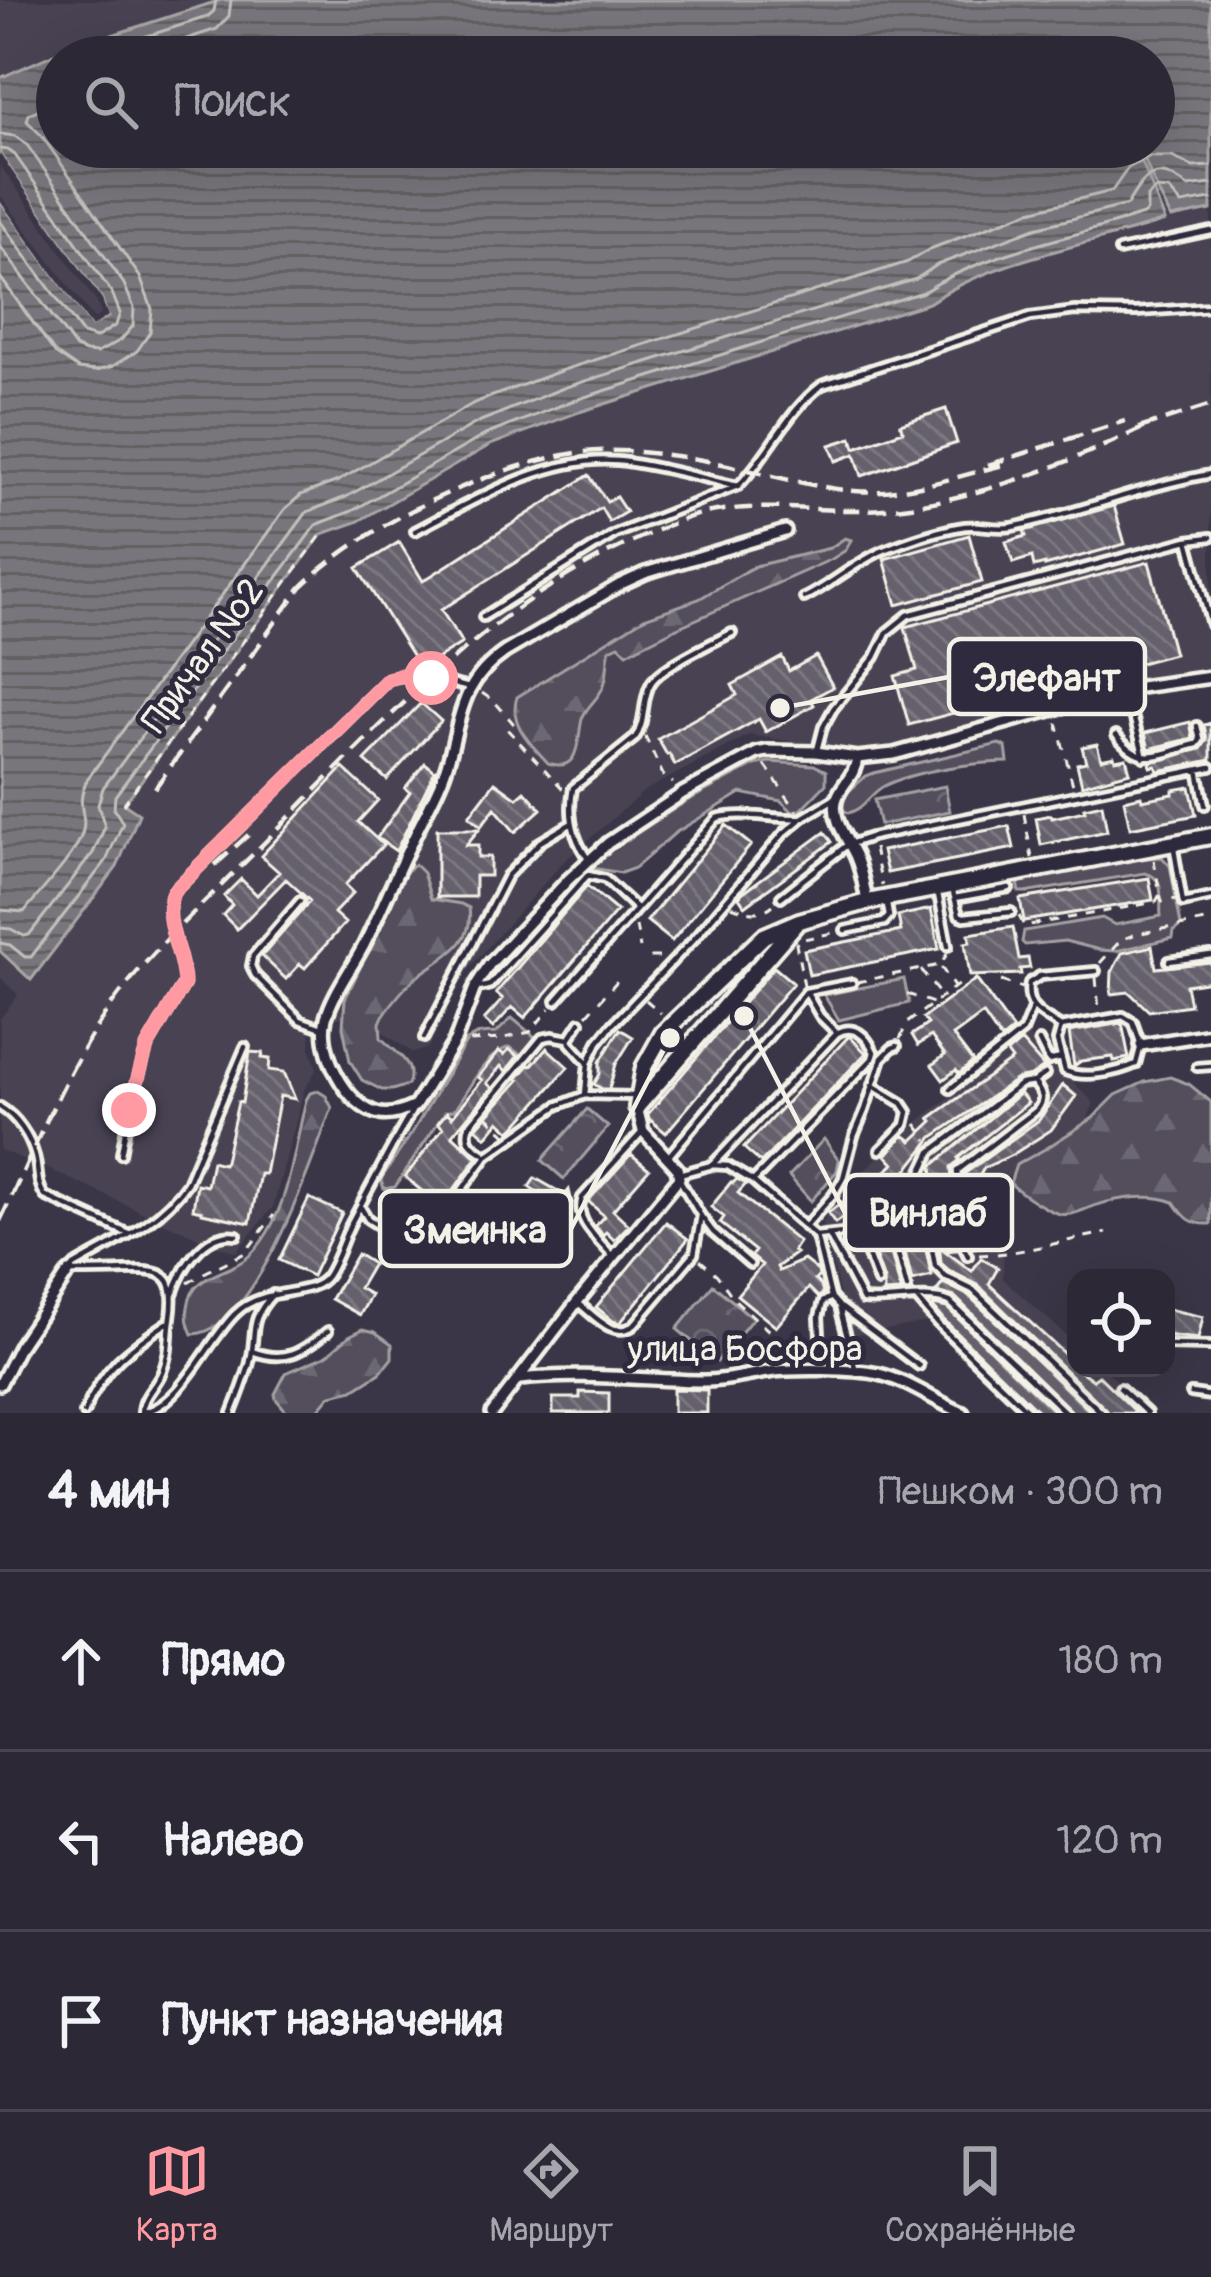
<!DOCTYPE html>
<html lang="ru">
<meta charset="utf-8">
<style>
body{margin:0;font-family:Pangolin,sans-serif;background:#383441;color:#f1f3f6}
.controls{position:absolute;right:36px;bottom:36px;display:grid;overflow:hidden;border-radius:24px;box-shadow:0 12px 48px #0002}
.controls button{width:108px;height:108px;display:grid;place-items:center;padding:0;border:0;border-bottom:3px solid #484450;background:#2c2835;color:#f1f3f6;font:60px sans-serif}
.stop{position:absolute;width:36px;height:36px;margin:-27px;border:9px solid #ff9aa2;border-radius:50%;background:#fff}
.stop.end{background:#ff9aa2;border-color:#fff;box-shadow:0 3px 12px #0008}
.list{margin:0;padding:0;list-style:none}
h2{display:flex;justify-content:space-between;align-items:center;height:156px;margin:0;padding:0 48px;font-size:51px}
h2 small{font-size:39px;font-weight:400;color:#a6a6ad}
.list li{display:grid;grid-template-columns:78px 1fr auto;gap:36px;align-items:center;box-sizing:border-box;height:180px;padding:0 48px;border-top:3px solid #484450}
.list b{display:block;font-size:45px;white-space:nowrap}
.list em{font-size:39px;font-style:normal;color:#a6a6ad}
.icon{flex:none;width:66px;height:66px;fill:none;stroke:currentColor;stroke-width:2;stroke-linecap:round;stroke-linejoin:round}
.map{position:relative;flex:none;width:1211px;height:1413px;overflow:hidden}
.search{position:absolute;background:#2c2835;box-shadow:0 12px 48px #0002;left:36px;right:36px;top:36px;height:132px;display:flex;align-items:center;gap:30px;box-sizing:border-box;padding:0 42px;border-radius:66px;color:#a6a6ad;font-size:45px}
.sheet{height:696px;background:#2c2835}
nav{display:flex;justify-content:space-around;align-items:center;box-sizing:border-box;height:168px;border-top:3px solid #484450;background:#2c2835;font-size:33px;color:#a6a6ad}
nav a{display:grid;justify-items:center;gap:6px}
nav .on{color:#ff9aa2}
.map>svg:first-child{display:block}
</style>
<div class="map">
<svg width="1211" height="1413" viewBox="0 0 1211 1413">
<defs>
<pattern id="forest-firs" width="22" height="20" patternUnits="userSpaceOnUse" patternTransform="scale(3)"><rect width="22" height="20" fill="#534e5c"/><path d="M5 1l3.5 6h-7zM16 11l3.5 6h-7z" fill="#6c6873"/></pattern>
<pattern id="park-crowns" width="20" height="18" patternUnits="userSpaceOnUse" patternTransform="scale(3)"><rect width="20" height="18" fill="#534e5c"/><path d="M2 6a3 3 0 1 1 6 0M12 15a3 3 0 1 1 6 0" fill="none" stroke="#6c6873"/></pattern>
<pattern id="water-rules" width="6" height="5" patternUnits="userSpaceOnUse" patternTransform="scale(3)"><rect width="6" height="5" fill="#78747b"/><path d="M0 2.5h6" fill="none" stroke="#636063"/></pattern>
<pattern id="building-back-hatch" width="6" height="6" patternUnits="userSpaceOnUse" patternTransform="scale(3)"><rect width="6" height="6" fill="#65616c"/><path d="M-1 5l2 2M0 0l6 6M5-1l2 2" fill="none" stroke="#7c7881"/></pattern>
</defs>
<rect width="100%" height="100%" fill="#3b3647"/>
<filter id="ink" filterUnits="userSpaceOnUse"><feTurbulence type="fractalNoise" baseFrequency=".00833" numOctaves="2"/><feDisplacementMap in="SourceGraphic" scale="24" xChannelSelector="R" yChannelSelector="G"/><feConvolveMatrix kernelMatrix="1 2 1 2 8 2 1 2 1" color-interpolation-filters="sRGB"/></filter>
<g filter="url(#ink)">
<!-- built -->
<path fill="#484352" d="M0 0H221L59 52 0 78Z
M1136 147H1140L1152 179 1171 218 1211 210V668L1116 694 863 752 749 735 644 791 561 864 467 971 428 1048 413 1053 357 1014 311 1024 310 1047 317 1069 304 1090 273 1207 236 1252 207 1242 51 1170 0 1150V1019L18 995 0 977V951L32 979 117 867 139 814 123 805 322 534 357 522 490 445 576 413 929 303 948 290 1044 253 1109 239 1164 221Z
M0 154 108 316 92 327 0 201Z
M1028 1036 1094 1103 1077 1142 1004 1179 1003 1279 1076 1344V1368H1103L1154 1413H1036L939 1320 850 1336 823 1224 830 1203 906 1131Z"/>
<!-- grass -->
<path fill="#534e5c" stroke="#a4a0a2" stroke-width="3" d="M999 744 1006 747 1008 762C976 762 915 771 886 785 870 792 865 809 848 813L842 809 844 795 866 776 874 773Z
M769 762 814 765 826 771V784L801 810 792 811 781 801 741 793 675 833 635 868 621 873 593 868 486 980 496 964 590 864 685 802 755 765Z
M1162 857 1170 866 1181 925 1174 931 1173 938 1116 951 1100 950 1065 941 1025 945 1022 942 1024 931 1102 918 1115 925 1161 916C1159 900 1167 878 1145 873L1030 892H1020L1018 890 1019 883 1022 880 1133 859Z
M512 1018 536 1038V1041L522 1056 510 1047C483 1055 471 1088 454 1110L445 1112 395 1187 384 1189 381 1179 412 1133 466 1042C477 1032 482 1034 496 1033Z"/>
<!-- forest -->
<path fill="url(#forest-firs)" stroke="#a4a0a2" stroke-width="3" d="M845 538 851 540 846 550 832 559 679 627 627 653 619 645 610 649C606 661 609 675 603 687 598 700 586 706 582 719 577 739 581 774 548 763 531 744 508 724 517 697L644 618 699 599 755 566 830 548Z
M415 865 423 873 431 899 461 904 469 908C475 948 439 958 414 979 402 990 392 1003 383 1016L380 1023 381 1038C396 1053 417 1063 408 1085L392 1090H382L362 1080 350 1061 343 1027 345 999 405 874 411 866Z
M1170 1077 1189 1084 1211 1102V1224C1191 1225 1185 1218 1174 1202 1153 1193 1119 1198 1097 1205 1086 1208 1072 1217 1060 1214 1047 1211 1019 1192 1010 1183L1016 1165 1045 1149 1093 1118 1116 1095 1145 1082Z
M318 1091 326 1096 332 1108C311 1161 256 1333 192 1334 188 1325 186 1318 188 1307 192 1272 228 1276 249 1256 289 1218 293 1152 306 1100L310 1093Z
M363 1329 375 1332 392 1344V1358L380 1373 353 1390 331 1395 316 1413H288L276 1399 275 1394 286 1373 327 1355 349 1336Z"/>
<!-- park -->
<path fill="url(#park-crowns)" stroke="#a4a0a2" stroke-width="3" d="M945 786 950 811 880 825 874 800Z
M904 979 909 1003 839 1020 824 995Z
M587 1109 608 1127 564 1179 542 1160Z
M824 1139 839 1160 837 1171 811 1201 789 1176Z
M713 1285 753 1318 717 1362 677 1329Z"/>
<!-- water -->
<path fill="url(#water-rules)" stroke="#aaa6a7" stroke-width="3" d="M221 0H1211V210L1171 218 1152 179 1140 147H1154V57H57V147H1136L1165 221C1090 245 995 258 929 303L576 413 490 445 357 522 322 534 124 804 139 814 117 867 31 980 0 951V201L92 326 108 317 102 300 0 154V78L59 52Z"/>
<!-- pier -->
<path fill="#3b3647" d="M0 154 102 300 108 316 92 327 0 201V195L94 319 101 314 97 303 0 165Z"/>
<g fill="none" stroke-linecap="round" stroke-linejoin="round">
<!-- shore -->
<path stroke="#c2bfbc" stroke-width="3" d="M81 57 207 17 214 11 216 0
M131 57 217 29 229 16 231 0
M0 134 15 136 27 145 124 284 134 308 133 326 121 340 97 353 86 352 76 348 0 246
M0 149 8 150 15 155 112 293 120 313 116 325 96 338 83 334 0 221
M0 277 55 353 78 369 96 371 113 366 137 351 150 332 152 309 140 277 42 136 27 121 29 114 57 102
M0 910 24 912C39 893 76 855 82 834 89 815 73 806 88 778L285 509 301 495 338 481 474 403 563 370 908 262 930 249 1030 211 1112 191 1128 168 1149 157H1172L1193 167 1211 166
M0 928 11 929 24 936 29 935 93 853 105 827 98 805 103 788 307 512 346 497 478 422 566 387 916 279 937 265 1035 228 1127 205C1143 176 1156 161 1188 187L1211 184
M0 943 10 945 25 957H31L106 861 123 823 114 809 115 796 316 525 352 511 485 435 572 401 923 292C989 250 1069 239 1143 215L1147 211V197L1156 189 1169 190 1181 204 1211 199"/>
</g>
<!-- building -->
<path fill="url(#building-back-hatch)" stroke="#f4f1e8" stroke-width="3" d="M946 409 957 443 862 476 855 454 836 461 830 445 852 438 855 448 903 431 900 424Z
M589 475 607 502 616 497 626 512 609 522 601 508 441 610 462 643 421 669 357 568 399 542 423 581Z
M1114 506 1125 544 1045 566V564L1034 567 1032 557 1013 563 1006 542 1026 536 1024 531Z
M969 535 982 582 897 605 884 559Z
M1149 562 1174 654 909 725 895 676 917 670 905 627Z
M816 656 833 687 811 699 814 705 766 732 759 719 675 765 669 754 667 755 658 739 737 695 732 685 782 657 789 671Z
M421 703 441 721 387 780 365 761Z
M1190 722 1193 738 1149 749 1145 733Z
M1211 723V760L1158 771 1156 766 1151 767 1150 762 1201 749 1207 740 1204 725Z
M1097 744 1101 759 1114 756 1115 760 1126 758 1130 772 1082 785 1077 764 1086 762 1082 747Z
M425 763 435 771 396 851 377 838 410 792 405 788Z
M343 768 378 800 358 822 383 845 345 885 353 893 334 913 345 923 305 968 300 964 286 979 262 956 310 901 286 879 237 929 223 915 232 905 224 896 241 879 257 895 279 872 261 856Z
M495 782 517 798 525 791 541 809 515 832 495 808 481 826 469 816Z
M1190 787 1196 815 1130 828 1124 800 1141 796 1142 800 1173 794V790Z
M1102 804 1107 831 1041 845 1036 818 1051 815 1052 818 1085 811 1084 808Z
M726 825 751 845 672 941 647 921Z
M1009 826 1014 848 887 873 882 851Z
M437 829H479L466 845H478V857H490V876H475V897H437Z
M825 832 832 842 745 906 739 897 742 893Z
M1149 878 1153 900 1024 921 1020 899Z
M587 886 617 911 525 1018 512 1007 493 1028 484 1020 503 999 496 993Z
M931 909 939 949 809 975 804 950 901 931 898 916Z
M1013 927 1019 959 1028 958 1030 968 1020 969 1021 974 970 976 965 943 970 942 969 934Z
M1152 946 1156 968 1211 962V981L1186 985 1190 1005 1149 1011 1129 992 1111 994 1112 972 1122 953Z
M774 967 793 983 666 1133 649 1119 648 1114Z
M976 979 1013 1030 1001 1040 983 1014 953 1036 973 1062 959 1074 956 1070 943 1080 932 1065 945 1055 931 1036 918 1045 912 1035 928 1024 923 1018Z
M1122 1023 1129 1058 1114 1061 1113 1057 1081 1061 1074 1066 1069 1032Z
M620 1029 633 1037 616 1064 609 1089H602L594 1084 600 1074V1062Z
M849 1036 866 1053 761 1163 744 1148Z
M1021 1041 1044 1067 1031 1076 1017 1079 933 1137 908 1169 851 1217 848 1214 835 1223 828 1213 842 1202 845 1206 894 1164 886 1155 904 1135 912 1141 933 1121 930 1118 1012 1060 1007 1053Z
M547 1048 568 1067 514 1128 510 1131 499 1121 486 1137 476 1128 519 1080 517 1079 529 1065 531 1066Z
M509 1049 518 1056 506 1071 501 1066 487 1083 492 1088 452 1135 477 1158 442 1206 436 1203 405 1177 443 1128 438 1123 447 1112 452 1117 482 1080 478 1077 499 1051 504 1055Z
M250 1052 263 1053 262 1058 270 1059 269 1070 284 1072 295 1099 280 1096 265 1174H260L250 1223 202 1213V1211L193 1209 197 1184 207 1186 212 1161 223 1164 225 1161 238 1102 242 1103Z
M1063 1085 1076 1096 1051 1130 1012 1155 984 1168 975 1184 983 1247 972 1248 964 1174 1039 1120Z
M1020 1093 1028 1103 958 1158 960 1160 951 1167 957 1250 945 1251 972 1271 981 1258 998 1268 989 1284 1076 1365V1368L1093 1380 1099 1376 1137 1413H1109L978 1285 950 1271 941 1263 932 1166Z
M631 1154 649 1169 613 1210 629 1225 614 1240 606 1232 603 1235 595 1226 604 1216 588 1201Z
M535 1178 565 1195 569 1190 572 1203 561 1216 549 1209 551 1207 540 1199 542 1196 529 1187Z
M737 1179 746 1184 738 1193 799 1242 793 1251 796 1253 777 1267 779 1271 804 1260 818 1271 819 1276 815 1280 821 1286 823 1294 818 1297 809 1288 776 1327 737 1295 762 1265 751 1256 755 1251 720 1223 724 1217 711 1207 731 1182 733 1183Z
M913 1196 932 1276 912 1281 894 1206 903 1199Z
M309 1198 342 1213 312 1276 279 1260Z
M666 1222 688 1239 620 1323 613 1321 596 1307Z
M883 1222 899 1284 901 1292 884 1293V1280L865 1227Z
M357 1254 373 1264 359 1288 371 1295 360 1315 331 1299Z
M943 1283 969 1296 1092 1413H1073L955 1297 936 1292Z
M934 1305 947 1308 1056 1413H1040L943 1319 933 1307Z
M1167 1309 1203 1317 1198 1339 1166 1335Z
M673 1389 707 1390V1413H673Z
M580 1392 609 1393V1413H553V1398H580Z"/>
<g fill="none" stroke-linecap="round" stroke-linejoin="round">
<defs>
<path id="service" d="M1119 251 1211 231
M415 531C474 500 549 455 618 461 658 465 699 478 738 486
M804 598C832 584 856 562 884 550 909 540 939 530 965 526 981 524 995 530 1012 527 1079 513 1143 486 1211 474
M483 617 615 534 738 486C769 455 787 411 822 385L1030 317 1075 311 1136 312 1211 307
M1211 625 1188 540 1211 537
M1126 689 1144 757
M1116 735C1143 769 1160 753 1197 744L1200 740 1197 726
M817 750 823 727 833 709 875 657 887 632 908 615 1188 540
M1198 770 1205 805
M1174 849 1183 903 1211 897
M589 860C573 839 568 814 573 788L635 738C647 721 641 700 651 683 661 666 712 643 732 633
M953 892 959 915 964 917 1011 912
M938 894 948 946
M781 897 847 845 871 837 1211 767
M955 898 1009 888
M300 901 253 956 251 966 255 975 300 1020 325 1029
M845 930 884 922 889 916 887 905
M1169 961 1211 955
M476 985 483 987 490 985 588 875 605 879 636 908
M808 995 820 1016 837 1033
M556 1001 717 818C744 811 774 820 802 818
M1123 1016 1133 1022 1141 1045 1136 1064C1116 1073 1085 1079 1065 1071L1057 1041 1061 1027Z
M580 1022 569 1039 570 1043 588 1063
M1061 1027C1041 1014 1025 1009 1029 983L1040 976 1096 971
M424 1038 507 876 540 842 572 823
M1039 1041 1049 1061 1061 1058
M1197 1067 1211 1066
M872 1085 902 1103 908 1112 905 1125 880 1150
M950 1089 1023 1031 1032 1009
M585 1095 588 1063 598 1042 611 1026 693 940 784 833 802 818 834 799
M0 1107C17 1117 30 1137 35 1156 39 1171 36 1183 45 1196L129 1234
M121 1154 129 1110 147 1047 184 984C184 953 161 922 173 892L388 679C417 670 441 681 469 688
M486 1155C473 1147 464 1142 469 1126L542 1038 552 1036 569 1039
M668 1157 806 992 852 983
M712 1165 728 1166 753 1181 816 1236 831 1297 839 1306 856 1371
M679 1174 712 1165 837 1033C854 1023 867 1036 874 1052L872 1059 753 1181
M919 1177 931 1152 1021 1084 1034 1082 1045 1074
M885 1205 907 1288
M360 1206 368 1219 392 1234 403 1233 441 1218 487 1156 557 1106 585 1095 637 1096
M701 1216 713 1232 750 1264
M857 1226 878 1282
M805 1227 834 1194 843 1178 854 1136 865 1110 882 1058 892 1048 897 1046
M829 1235 863 1300C891 1303 925 1292 950 1302L1066 1413
M816 1236 843 1233 885 1205 919 1177 935 1266 946 1277 973 1290 1102 1413
M611 1254C597 1238 574 1220 582 1198L642 1132
M968 1256 963 1246 957 1171 1037 1110C1046 1098 1042 1094 1034 1082
M69 1272 74 1266C115 1242 159 1224 187 1183L245 1047
M69 1272C88 1272 107 1272 125 1271 165 1269 177 1275 171 1317 167 1340 171 1349 162 1372 156 1387 142 1396 142 1413
M173 1294C182 1267 205 1230 237 1235
M917 1299 938 1324 1030 1413
M577 1302C594 1315 612 1339 633 1326L694 1254 701 1216 681 1182
M842 1308 919 1366
M1166 1345 1211 1346
M252 1351C285 1364 302 1352 328 1331
M821 1352 819 1317 823 1302 831 1297
M1120 1388 1147 1413
M1191 1393 1211 1396
M143 1412C180 1407 209 1338 236 1313 263 1286 312 1298 327 1276 337 1261 342 1242 350 1225 370 1187 390 1149 412 1111
M84 1413C103 1367 127 1350 167 1323
M232 1413C238 1398 244 1382 249 1366 258 1333 246 1323 273 1294"/>
<path id="minor" d="M785 531 645 573 621 584 505 652C456 686 462 721 445 771 437 794 424 815 414 837 396 873 382 909 364 945 352 968 333 993 326 1018 317 1050 347 1108 380 1114 393 1116 404 1111 415 1106L455 1041 476 985 489 965 568 880 608 843 683 793 757 753 767 751 816 752 857 758 894 754 1126 689 1211 677
M857 758C855 778 840 784 836 801 832 820 847 838 855 855 862 870 864 886 867 902
M1141 1045 1211 1034
M520 1379C582 1372 643 1380 704 1381 727 1381 746 1375 768 1372 792 1368 856 1369 879 1374 908 1381 935 1401 963 1413
M0 1384 20 1345 69 1272
M492 1413 577 1302 679 1178 677 1168 643 1131 637 1107"/>
<path id="secondary" d="M637 1107 644 1067 663 1033 764 936 799 921 867 902 1211 836
M637 1107 795 925"/>
</defs>
<!-- service casing -->
<use href="#service" stroke="#f4f1e8" stroke-width="14"/>
<!-- minor casing -->
<use href="#minor" stroke="#f4f1e8" stroke-width="18"/>
<!-- secondary casing -->
<use href="#secondary" stroke="#f4f1e8" stroke-width="22"/>
<!-- path -->
<path stroke="#f4f1e8" stroke-width="3" stroke-dasharray="9 9" stroke-linecap="butt" d="M482 693 495 702 513 723 506 728 563 789
M1057 723 1074 789
M645 736 663 775 673 783
M765 765 797 811
M123 805 322 534
M1024 814 1032 858
M874 848 882 886
M1160 895 1162 902 1176 899
M732 906C747 912 760 916 773 905
M1019 916 1024 926 1156 902 1160 894 1154 860
M636 926 640 948
M650 957H666
M1100 963 1121 940 1136 934 1211 920
M941 967 954 987
M921 970 941 996
M1096 978 1099 1010
M1001 981 1022 988
M857 982 940 965 947 954
M804 986 796 944 799 940 837 932
M907 994 933 1003
M646 1000 661 1013
M587 1015 618 980
M900 1039 907 1023 963 981
M470 1041 500 1039 530 1032 550 1008
M487 1116 506 1135
M916 1124 928 1140
M979 1255C1023 1254 1064 1240 1107 1233
M700 1260 717 1275 734 1299 790 1350 794 1361
M188 1283 204 1273 245 1253 274 1215"/>
<!-- service -->
<use href="#service" stroke="#2f2a3d" stroke-width="4.5"/>
<!-- minor -->
<use href="#minor" stroke="#2f2a3d" stroke-width="9"/>
<!-- secondary -->
<use href="#secondary" stroke="#2f2a3d" stroke-width="14"/>
<!-- rail -->
<path stroke="#f4f1e8" stroke-width="4.5" stroke-dasharray="18 9" stroke-linecap="butt" d="M1139 428 1211 405
M988 465 1125 421
M155 788 301 587C366 524 487 467 576 453 609 448 644 452 676 456 736 463 795 486 855 491 906 495 958 476 1007 464
M215 865 255 829
M0 1221C37 1145 67 1064 118 996 160 941 214 894 263 844 376 729 491 602 642 537 659 530 676 521 693 516 755 499 820 514 883 509 973 502 1070 463 1151 424"/>
</g>
</g>
<g fill="none" stroke-linecap="round" stroke-linejoin="round" filter="url(#ink)">
<!-- route -->
<path stroke="#ff9aa2" stroke-width="15" d="M129 1110 147 1047 184 984C184 953 161 923 173 892L388 679 405 674 431 678"/>
</g>
<g text-anchor="middle" dominant-baseline="central" stroke-width="10" stroke-linejoin="round" paint-order="stroke">
<!-- street labels -->
<g font-size="36" fill="#f4f1e8" stroke="#2f2a3d">
<text transform="translate(203 656) rotate(-54)">Причал №2</text>
<text x="745" y="1349">улица Босфора</text>
</g>
</g>
<!-- callouts -->
<path fill="none" stroke="#f4f1e8" stroke-width="4.5" d="M780 708L949 677M744 1016L845 1213M670 1038L571 1229"/>
<g fill="#f4f1e8" stroke="#2f2a3d" stroke-width="4.5">
<circle cx="780" cy="708" r="12"/>
<circle cx="744" cy="1016" r="12"/>
<circle cx="670" cy="1038" r="12"/>
</g>
<g fill="#2f2a3d" stroke="#f4f1e8" stroke-width="4.5">
<rect x="949" y="639" width="196" height="75" rx="12"/>
<rect x="845" y="1175" width="167" height="75" rx="12"/>
<rect x="380" y="1191" width="191" height="75" rx="12"/>
</g>
<g font-size="39" text-anchor="middle" font-weight="bold" fill="#f4f1e8">
<text x="1047" y="691">Элефант</text>
<text x="928" y="1226">Винлаб</text>
<text x="475" y="1243">Змеинка</text>
</g>
</svg>
<div class="controls">
<button><svg class="icon" aria-label="locate" viewBox="0 0 24 24"><circle cx="12" cy="12" r="6"/><path d="M12 2v4M12 18v4M2 12h4M18 12h4"/></svg></button>
</div>
<div class="stop" style="left:431px;top:678px"></div>
<div class="stop end" style="left:129px;top:1110px"></div>
<div class="search"><svg class="icon" aria-label="search" viewBox="0 0 24 24"><circle cx="10" cy="10" r="6"/><path d="M15 15l6 6"/></svg>Поиск</div>
</div>
<section class="sheet">
<h2>4 мин<small>Пешком · 300 m</small></h2>
<ul class="list">
<li><svg class="icon" aria-label="ahead" viewBox="0 0 24 24"><path d="M12 20V5M6 11l6-6 6 6"/></svg><div><b>Прямо</b></div><em>180 m</em></li>
<li><svg class="icon" aria-label="left" viewBox="0 0 24 24"><path d="M17 20v-9H6M10 6l-5 5 5 5"/></svg><div><b>Налево</b></div><em>120 m</em></li>
<li><svg class="icon" aria-label="arrive" viewBox="0 0 24 24"><path d="M6 21V4h12l-3 4 3 4H6"/></svg><div><b>Пункт назначения</b></div></li>
</ul>
</section>
<nav>
<a class="on"><svg class="icon" aria-label="map" viewBox="0 0 24 24"><path d="M3 6l6-2 6 2 6-2v14l-6 2-6-2-6 2zM9 4v14M15 6v14"/></svg>Карта</a>
<a><svg class="icon" aria-label="directions" viewBox="0 0 24 24"><path d="M12 3l9 9-9 9-9-9zM9 14v-3h6M13 9l2 2-2 2"/></svg>Маршрут</a>
<a><svg class="icon" aria-label="saved" viewBox="0 0 24 24"><path d="M7 4h10v16l-5-4-5 4z"/></svg>Сохранённые</a>
</nav>
